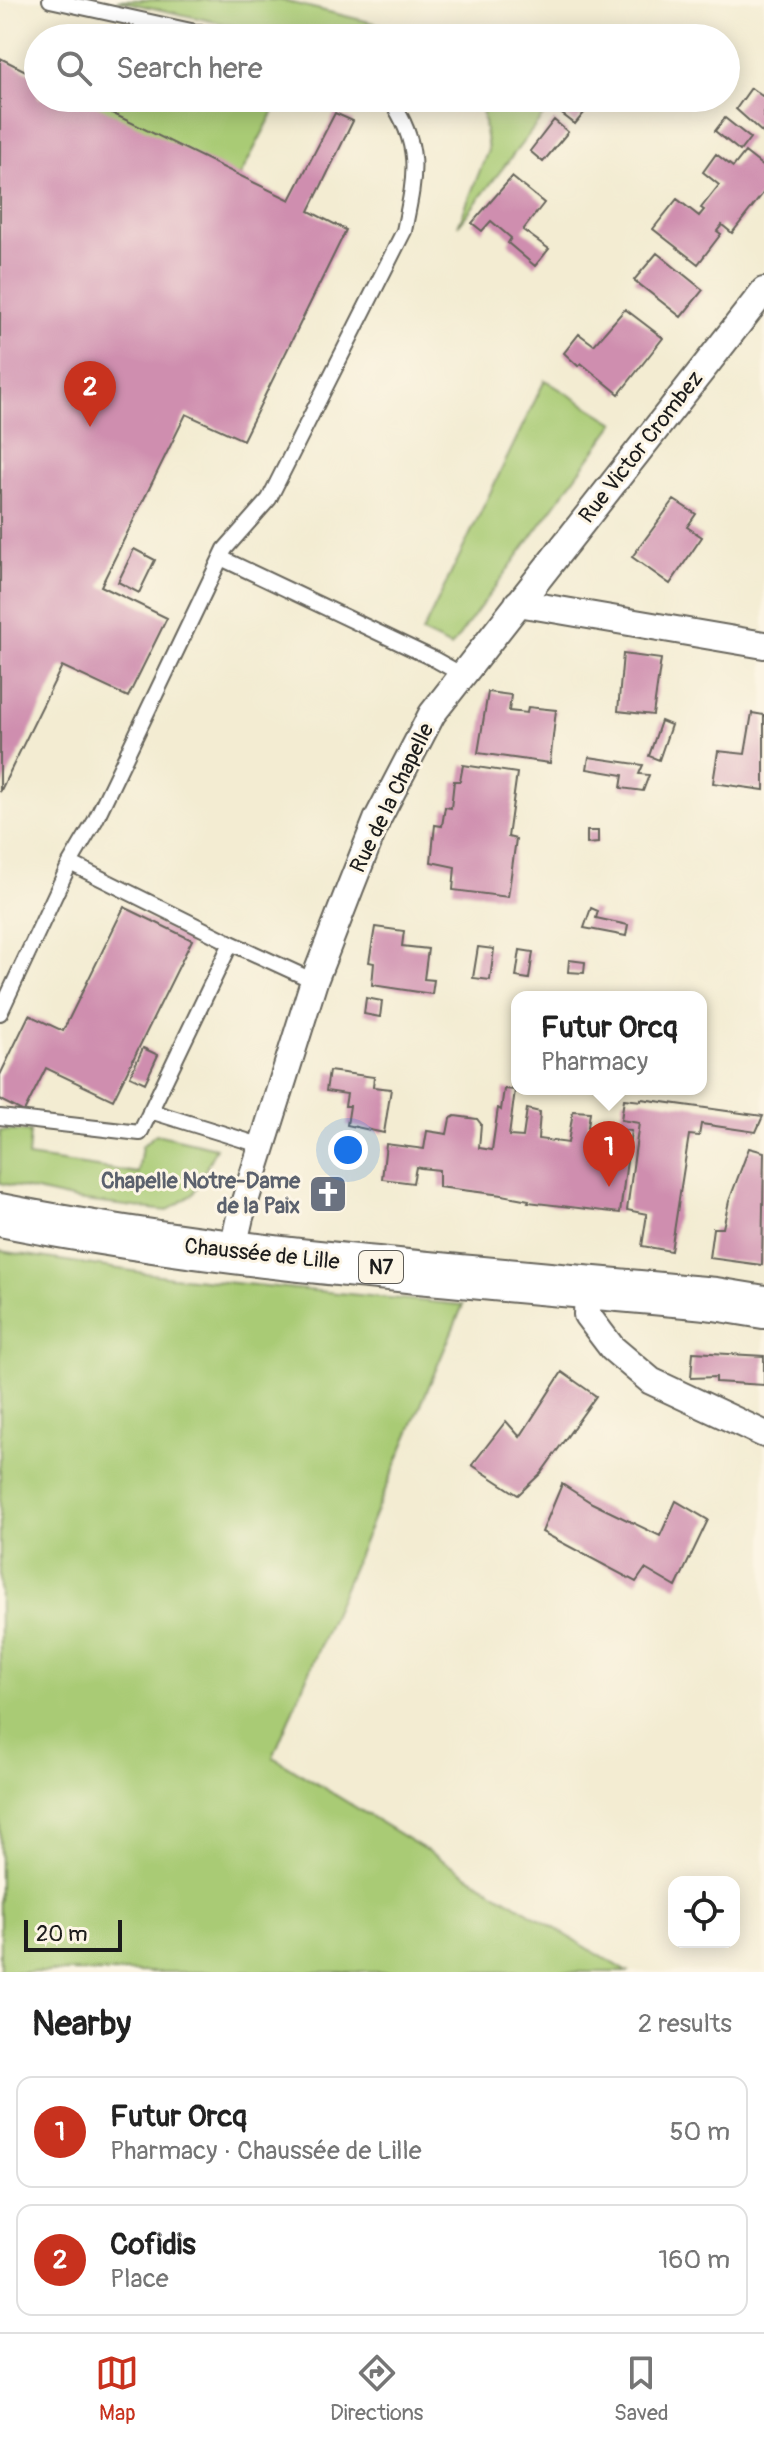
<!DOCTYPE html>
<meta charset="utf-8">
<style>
body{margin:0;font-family:Pangolin,sans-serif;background:#f6f6f6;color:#222}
.controls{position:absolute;right:24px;bottom:24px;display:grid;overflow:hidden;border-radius:16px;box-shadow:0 4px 20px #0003}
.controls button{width:72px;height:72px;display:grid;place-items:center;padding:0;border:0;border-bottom:2px solid #e0e0e0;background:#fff;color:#222;font:40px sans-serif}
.scale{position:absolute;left:24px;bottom:20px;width:98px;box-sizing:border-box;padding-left:8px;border:4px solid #1c1c1c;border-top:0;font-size:22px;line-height:28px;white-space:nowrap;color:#1c1c1c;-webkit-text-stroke:6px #fcf5e5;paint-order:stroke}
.you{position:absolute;left:348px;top:1150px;width:28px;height:28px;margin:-20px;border:6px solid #fff;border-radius:50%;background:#1a73e8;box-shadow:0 0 0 12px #1a73e833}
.badge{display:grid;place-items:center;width:52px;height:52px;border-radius:50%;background:#c8321e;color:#fff;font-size:26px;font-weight:700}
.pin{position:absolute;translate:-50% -66px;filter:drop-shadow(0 2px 4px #0008)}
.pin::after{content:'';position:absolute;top:42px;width:28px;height:24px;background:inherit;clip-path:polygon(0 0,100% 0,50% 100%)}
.popup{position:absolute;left:511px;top:991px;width:196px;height:104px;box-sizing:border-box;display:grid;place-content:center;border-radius:16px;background:#fff;filter:drop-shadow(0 2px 6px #0005);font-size:26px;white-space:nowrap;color:#767676}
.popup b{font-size:30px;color:#222}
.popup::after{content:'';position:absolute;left:50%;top:100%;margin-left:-16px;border:16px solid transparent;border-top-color:#fff}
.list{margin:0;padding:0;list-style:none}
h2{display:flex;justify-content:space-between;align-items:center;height:104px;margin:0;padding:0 32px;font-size:34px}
h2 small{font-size:26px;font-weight:400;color:#767676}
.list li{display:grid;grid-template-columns:52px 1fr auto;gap:24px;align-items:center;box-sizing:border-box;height:112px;margin:0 16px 16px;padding:0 16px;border:2px solid #e0e0e0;border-radius:16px}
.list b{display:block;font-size:30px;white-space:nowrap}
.list p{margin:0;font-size:26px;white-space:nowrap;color:#767676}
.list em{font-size:26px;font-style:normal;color:#767676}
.icon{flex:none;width:44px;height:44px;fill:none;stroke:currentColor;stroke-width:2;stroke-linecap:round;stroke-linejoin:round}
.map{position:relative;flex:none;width:764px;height:1972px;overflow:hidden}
.search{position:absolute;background:#fff;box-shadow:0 4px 20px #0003;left:24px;right:24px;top:24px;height:88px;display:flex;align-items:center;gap:20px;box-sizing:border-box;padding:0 28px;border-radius:44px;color:#767676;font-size:30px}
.sheet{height:360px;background:#fff}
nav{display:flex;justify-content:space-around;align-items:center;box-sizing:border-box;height:112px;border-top:2px solid #e0e0e0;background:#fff;font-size:22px;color:#767676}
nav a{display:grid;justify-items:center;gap:4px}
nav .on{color:#c8321e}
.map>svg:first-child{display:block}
</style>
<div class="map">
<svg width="764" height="1972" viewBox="0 0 764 1972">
<rect width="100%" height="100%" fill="#fcf5e5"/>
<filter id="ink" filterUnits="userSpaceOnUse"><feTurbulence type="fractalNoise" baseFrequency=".0125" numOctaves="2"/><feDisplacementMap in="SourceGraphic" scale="16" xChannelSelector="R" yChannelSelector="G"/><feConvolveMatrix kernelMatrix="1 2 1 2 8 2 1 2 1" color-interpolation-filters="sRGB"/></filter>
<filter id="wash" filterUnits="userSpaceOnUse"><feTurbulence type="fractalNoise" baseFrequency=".006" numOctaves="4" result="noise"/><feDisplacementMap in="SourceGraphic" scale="32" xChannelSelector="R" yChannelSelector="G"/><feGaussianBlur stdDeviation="1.8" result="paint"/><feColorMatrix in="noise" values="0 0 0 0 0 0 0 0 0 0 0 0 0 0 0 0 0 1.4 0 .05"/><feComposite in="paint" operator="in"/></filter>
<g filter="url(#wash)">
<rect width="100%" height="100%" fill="#f3ecd2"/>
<!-- green -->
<path fill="#a9cb74" stroke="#627448" stroke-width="2" d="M117 0H280L435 38H288Z
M74 98H281L239 178Z
M475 98H557L458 226 488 150 482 109Z
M545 380 615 423 451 647 422 633Z
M0 1130 30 1132 28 1157 138 1173 142 1146 156 1134 216 1148 193 1194 167 1211 76 1200 0 1183Z
M0 1251 172 1277 463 1305 273 1757 627 1972H0Z"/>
<g id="blocks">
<!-- building -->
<path fill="#cf8eaf" d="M0 58 38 77V98H81L290 200 335 113 353 121 309 211 346 230 243 440 186 414 101 586 167 618 128 697 62 666 0 792Z
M751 88 762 96 764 94V134L736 109Z
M575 98 589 107 575 124 562 114Z
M725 118 750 138 740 151 715 131Z
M554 120 568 132 543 162 530 151Z
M745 152 764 167V192L732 233 722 225 717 231 721 234 698 264 653 229 677 199 699 216 704 210 701 208 719 185 703 172 716 154 733 167Z
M512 177 544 203 523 230 549 249 535 266 508 243 511 238 491 221 482 231 472 223Z
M657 253 703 290 681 317 634 280Z
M625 309 663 338 619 394 581 363 578 366 564 353 579 334 594 345Z
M674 500 696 514 687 527 702 537 670 584 632 557Z
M134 549 155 560 139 593 118 582Z
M623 654 661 659 653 715 618 711Z
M488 692 511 695 509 711 527 713 528 707 556 710 550 763 478 753Z
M752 713 764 715V790L713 783 718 751 745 754Z
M661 721 671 725 659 760 649 756Z
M589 757 643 765 639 774 649 775 643 791 621 788 623 775 587 769Z
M463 765 517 773 508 837 516 839 508 897 453 890 455 867 431 862 435 825 442 826 445 807 451 808 454 781H460Z
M587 831H598V843L587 844Z
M124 907 192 940 113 1100 46 1068 24 1112 0 1100V1075L29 1015 63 1031Z
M591 908 598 911 596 918 628 925 626 936 584 928Z
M375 927 404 931 402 946 428 949 424 979 434 980 432 994 372 985 374 963 369 962Z
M478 947 494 949 490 980 473 978Z
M520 950 533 952 529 979 516 977Z
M569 960 585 962 584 973 568 972Z
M366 998 382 1001 380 1017 364 1014Z
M143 1048 158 1055 145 1083 130 1076Z
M329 1071 374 1077 373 1087 391 1089 384 1133 347 1125 350 1106H345L347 1094 326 1091Z
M504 1089 515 1090 509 1136 523 1137 527 1109 540 1112 538 1139 568 1143 573 1111 590 1112 588 1127 601 1129 596 1161 613 1164 617 1129 631 1131 620 1213 528 1202 529 1200 502 1195 439 1187V1170L421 1168 416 1167 413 1183 382 1179 386 1144 424 1149 427 1131 447 1134 450 1119 455 1116 477 1119 481 1124 479 1148 492 1150 498 1108 501 1110Z
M624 1099 641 1101V1099L763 1116 756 1132 701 1124 699 1136 689 1135 671 1251 642 1246 647 1214 627 1210 639 1123 621 1120Z
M749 1148 764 1152 762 1265 709 1258 713 1228H723L729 1201Z
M693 1352 764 1356V1385L716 1382V1377L691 1378Z
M562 1372 596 1396 541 1473 518 1495 472 1465 506 1421 520 1437Z
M562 1484 592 1503 660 1536 676 1501 708 1520 676 1587 645 1569 636 1582 542 1532Z"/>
</g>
</g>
<g filter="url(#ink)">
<use href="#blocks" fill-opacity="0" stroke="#67655c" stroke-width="2"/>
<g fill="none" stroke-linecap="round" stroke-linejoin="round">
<defs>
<path id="service" d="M50 0 223 38
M221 558 434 659 461 674
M231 943 314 981
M0 1013 70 863 95 821 225 549 269 499 404 231C415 177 423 146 389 98
M150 1111 263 1146
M0 1117 140 1133 231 943 70 863"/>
<path id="minor" d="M518 603 764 645
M232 1252 240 1217 314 981 350 888 377 820 432 714 764 291
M588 1287 587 1315 612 1348 651 1381 764 1434"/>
<path id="primary" d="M0 1215C236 1262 477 1276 715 1299L764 1307"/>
</defs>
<!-- service casing -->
<use href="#service" stroke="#67655c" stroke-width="18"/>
<!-- minor casing -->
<use href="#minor" stroke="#67655c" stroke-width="30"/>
<!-- primary casing -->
<use href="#primary" stroke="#67655c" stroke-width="46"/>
<!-- service -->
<use href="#service" stroke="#fff" stroke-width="14"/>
<!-- minor -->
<use href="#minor" stroke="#fff" stroke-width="26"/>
<!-- primary -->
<use href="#primary" stroke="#fff" stroke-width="42"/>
</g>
</g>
<!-- icons -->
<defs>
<symbol id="church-square" viewBox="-11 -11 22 22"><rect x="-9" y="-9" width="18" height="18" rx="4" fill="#6b7280" stroke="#fcf5e5"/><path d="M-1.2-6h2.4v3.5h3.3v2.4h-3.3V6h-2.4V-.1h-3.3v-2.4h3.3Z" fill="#fff"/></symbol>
</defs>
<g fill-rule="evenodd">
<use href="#church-square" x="306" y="1172" width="44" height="44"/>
</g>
<g text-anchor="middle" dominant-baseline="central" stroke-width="6" stroke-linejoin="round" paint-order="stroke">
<!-- shield labels -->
<rect fill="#fcf5e5" stroke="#5f5d58" stroke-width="2" x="359" y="1251" width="44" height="32" rx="6"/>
<g font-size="20" font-weight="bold" fill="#1c1c1c">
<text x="381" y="1267">N7</text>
</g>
<!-- street labels -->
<g font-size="22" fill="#1c1c1c" stroke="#fcf5e5">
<text transform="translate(641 447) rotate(-52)">Rue Victor Crombez</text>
<text transform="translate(392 798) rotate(-64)">Rue de la Chapelle</text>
<text transform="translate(262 1254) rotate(6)">Chaussée de Lille</text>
</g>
<!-- worship labels -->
<g font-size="22" font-weight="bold" fill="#5b616d" stroke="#fcf5e5" text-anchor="end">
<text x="300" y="1181">Chapelle Notre-Dame<tspan x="300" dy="25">de la Paix</tspan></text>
</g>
</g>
</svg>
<div class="controls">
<button><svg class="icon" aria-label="locate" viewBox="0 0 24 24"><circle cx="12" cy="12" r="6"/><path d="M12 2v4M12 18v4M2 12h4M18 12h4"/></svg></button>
</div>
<div class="scale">20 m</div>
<div class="you"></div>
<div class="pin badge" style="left:609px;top:1187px">1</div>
<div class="popup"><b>Futur Orcq</b>Pharmacy</div>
<div class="pin badge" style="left:90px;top:427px">2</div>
<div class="search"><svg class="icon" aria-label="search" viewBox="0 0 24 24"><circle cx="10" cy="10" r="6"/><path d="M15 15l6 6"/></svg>Search here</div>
</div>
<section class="sheet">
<h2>Nearby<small>2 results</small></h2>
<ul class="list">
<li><span class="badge">1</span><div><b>Futur Orcq</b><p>Pharmacy · Chaussée de Lille</p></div><em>50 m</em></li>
<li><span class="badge">2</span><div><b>Cofidis</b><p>Place</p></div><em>160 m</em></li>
</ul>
</section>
<nav>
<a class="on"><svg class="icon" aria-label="map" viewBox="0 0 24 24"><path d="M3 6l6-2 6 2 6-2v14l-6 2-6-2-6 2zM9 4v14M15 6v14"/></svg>Map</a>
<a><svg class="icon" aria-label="directions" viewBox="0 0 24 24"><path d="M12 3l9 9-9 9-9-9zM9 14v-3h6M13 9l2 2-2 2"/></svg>Directions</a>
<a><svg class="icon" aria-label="saved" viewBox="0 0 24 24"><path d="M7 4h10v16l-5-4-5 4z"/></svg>Saved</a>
</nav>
